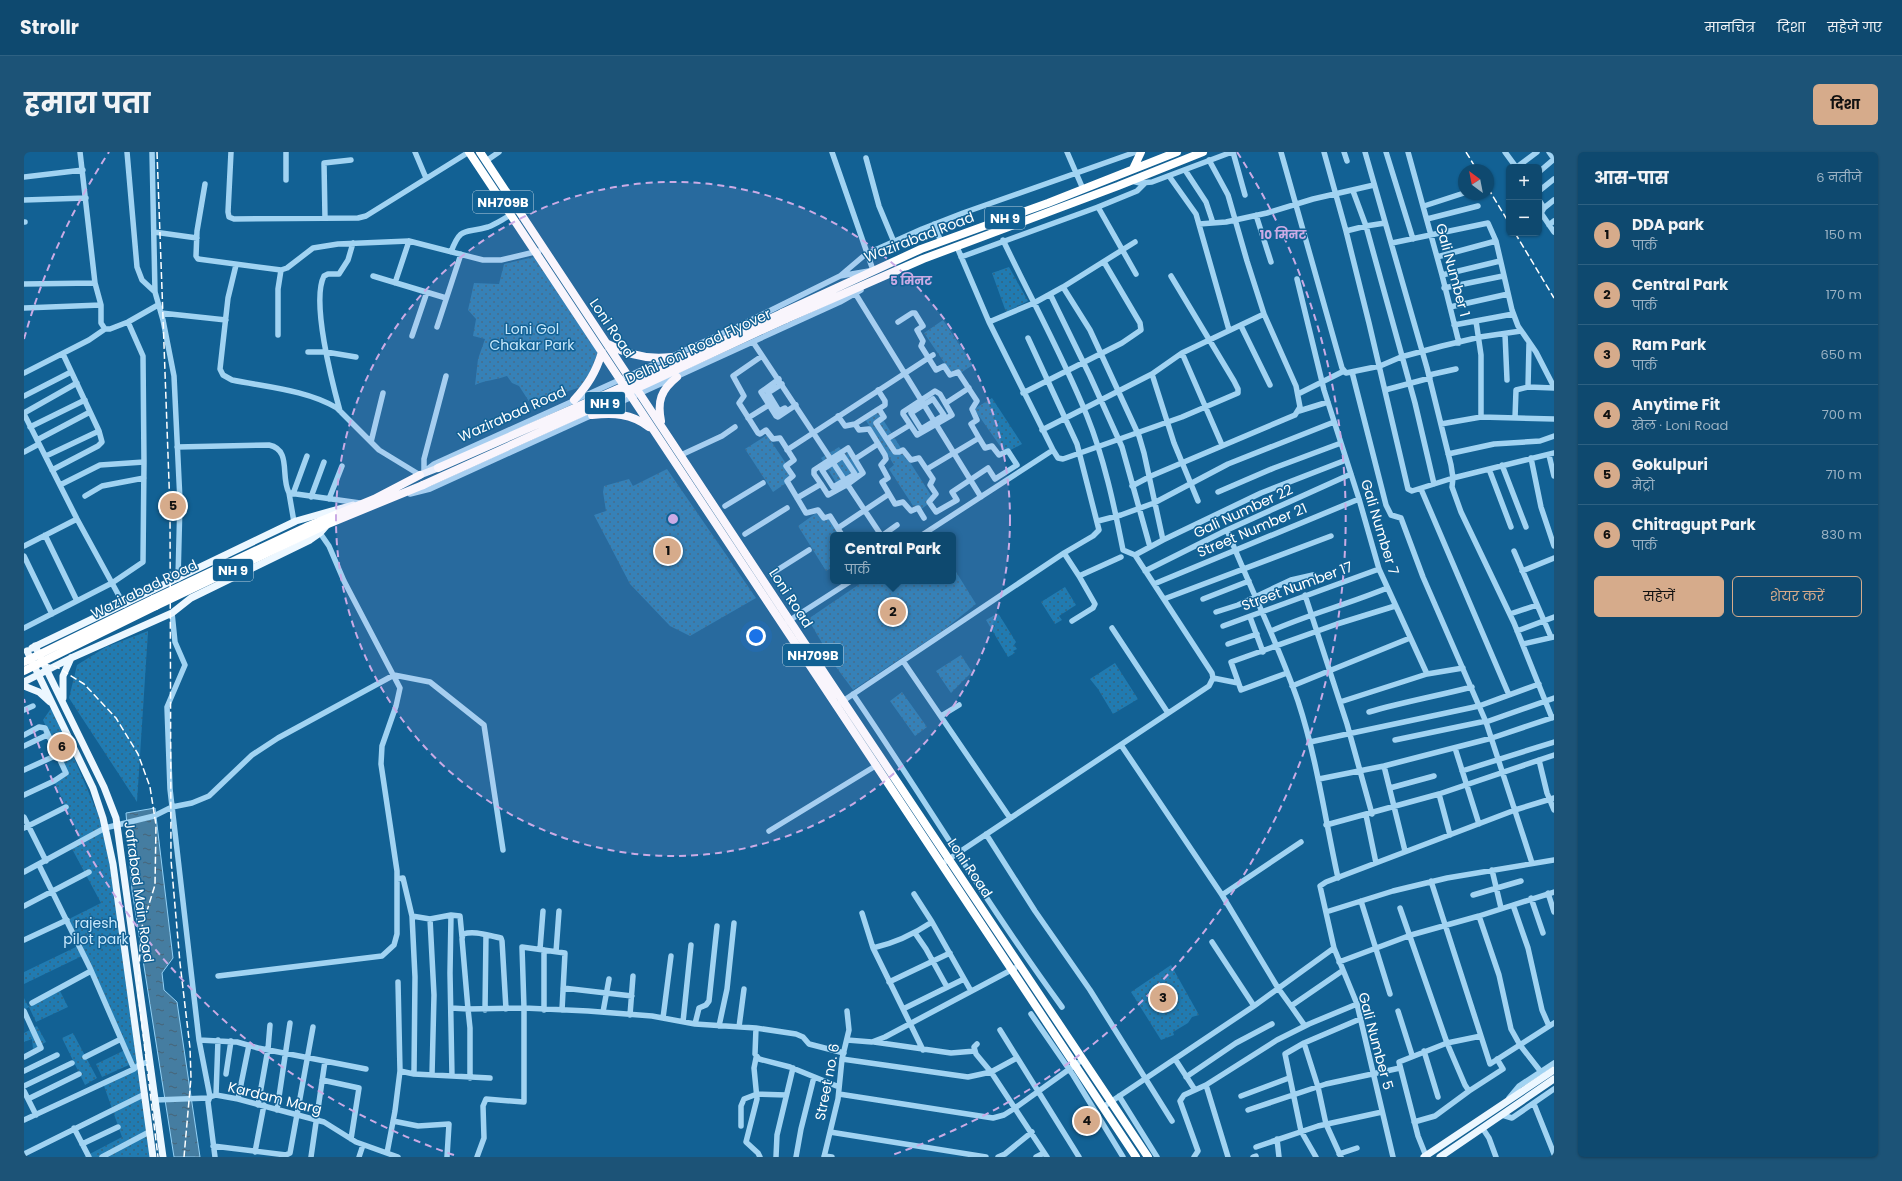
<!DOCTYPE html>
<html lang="hi">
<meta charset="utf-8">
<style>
body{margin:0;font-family:Poppins,"Noto Sans Devanagari",sans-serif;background:#1c5377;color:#f1f3f6}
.controls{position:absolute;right:12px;top:12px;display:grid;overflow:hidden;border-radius:6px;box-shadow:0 1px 3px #0004}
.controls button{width:36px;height:36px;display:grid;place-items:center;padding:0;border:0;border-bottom:1px solid #2e6182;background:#0e496f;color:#f1f3f6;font:20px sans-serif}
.compass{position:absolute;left:1434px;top:12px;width:36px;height:36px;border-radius:50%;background:#0e496f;box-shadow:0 1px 3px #0004;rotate:328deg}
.you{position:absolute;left:732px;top:484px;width:14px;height:14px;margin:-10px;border:3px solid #fff;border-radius:50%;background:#1a73e8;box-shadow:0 0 0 6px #1a73e833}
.badge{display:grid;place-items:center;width:26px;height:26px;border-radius:50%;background:#d6ab8b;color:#111;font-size:13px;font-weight:700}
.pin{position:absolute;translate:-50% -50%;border:2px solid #fff;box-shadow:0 1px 4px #0006}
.popup{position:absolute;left:806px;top:380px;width:126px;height:52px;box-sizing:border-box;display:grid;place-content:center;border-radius:6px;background:#0e496f;filter:drop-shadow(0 1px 3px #0005);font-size:13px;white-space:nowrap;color:#9bb2c3}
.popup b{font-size:15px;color:#f1f3f6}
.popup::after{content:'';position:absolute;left:50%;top:100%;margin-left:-8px;border:8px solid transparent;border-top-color:#0e496f}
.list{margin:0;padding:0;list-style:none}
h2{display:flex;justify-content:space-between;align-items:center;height:52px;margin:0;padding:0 16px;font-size:17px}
h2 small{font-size:13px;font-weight:400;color:#9bb2c3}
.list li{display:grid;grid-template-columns:26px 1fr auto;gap:12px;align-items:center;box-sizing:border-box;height:60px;padding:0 16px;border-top:1px solid #2e6182}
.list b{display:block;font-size:15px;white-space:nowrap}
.list p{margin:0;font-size:13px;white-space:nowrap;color:#9bb2c3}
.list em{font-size:13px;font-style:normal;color:#9bb2c3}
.actions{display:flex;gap:8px;padding:12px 16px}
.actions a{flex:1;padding:9px 0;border:1px solid #d6ab8b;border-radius:6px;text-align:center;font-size:14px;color:#d6ab8b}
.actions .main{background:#d6ab8b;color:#111}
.map{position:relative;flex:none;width:1530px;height:1005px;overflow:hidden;border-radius:6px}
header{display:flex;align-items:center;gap:24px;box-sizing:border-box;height:56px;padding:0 20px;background:#0e496f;border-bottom:1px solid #2e6182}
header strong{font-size:19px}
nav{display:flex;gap:22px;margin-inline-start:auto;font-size:14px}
.intro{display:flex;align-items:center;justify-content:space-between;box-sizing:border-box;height:96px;padding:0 24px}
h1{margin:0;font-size:28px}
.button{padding:10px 18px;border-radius:6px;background:#d6ab8b;color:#111;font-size:14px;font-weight:700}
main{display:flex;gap:24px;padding:0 24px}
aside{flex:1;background:#0e496f;border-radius:6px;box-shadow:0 1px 3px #0004}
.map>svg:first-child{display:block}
</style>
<header>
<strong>Strollr</strong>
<nav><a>मानचित्र</a><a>दिशा</a><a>सहेजे गए</a></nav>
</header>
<div class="intro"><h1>हमारा पता</h1><a class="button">दिशा</a></div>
<main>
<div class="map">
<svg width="1530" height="1005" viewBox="0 0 1530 1005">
<defs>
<pattern id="park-dots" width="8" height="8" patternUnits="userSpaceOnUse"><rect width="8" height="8" fill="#217bb1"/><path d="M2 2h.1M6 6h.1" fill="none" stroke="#36647e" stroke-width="1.8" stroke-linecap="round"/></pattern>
<pattern id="water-ripples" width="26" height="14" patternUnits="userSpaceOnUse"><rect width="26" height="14" fill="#457da1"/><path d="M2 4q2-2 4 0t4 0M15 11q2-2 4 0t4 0" fill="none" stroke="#486476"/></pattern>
</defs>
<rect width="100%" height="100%" fill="#126194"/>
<!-- park -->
<path fill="url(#park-dots)" d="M510 105 515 110 574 200 563 228 557 235 523 246 508 254 495 234 488 231 483 224C472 228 462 228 451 233L454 207 461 187 449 184 452 167 444 158 450 131 475 132 480 112Z
M985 115 1004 149 982 160 968 121Z
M919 168 949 213 930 225 900 181Z
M968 246 998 292 981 301 950 257Z
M854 254 858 266 910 348 893 360 865 317 870 313 839 264Z
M743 283 771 325 749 340 721 297Z
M815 295 820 302 827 298 840 318 814 334 797 306Z
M643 317 732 446 666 484 646 474 606 432 570 363 582 359 579 340 580 334 605 327 609 334Z
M795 359 801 369 809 364 821 383H809V415L802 419 774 374Z
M929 415 952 452 921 477 829 538 812 515 784 467 840 429H929Z
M1041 435 1052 453 1035 464 1038 468 1031 472 1017 450Z
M974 461 992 490 990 493 993 497 989 499 991 501 984 505 962 468Z
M124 479V480L113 650 45 546 53 513 82 495Z
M937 503 948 520 927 541 912 519Z
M1091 511 1114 547 1089 562 1074 537 1066 527Z
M878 540 903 575 891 584 866 549Z
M28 555 80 676 116 912 113 915 127 1005H60L98 985 79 931 109 916 107 912 78 925 72 912 101 898 58 804 0 832V820L54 794 43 768 77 751 47 695 57 689 30 629 44 622 19 568Z
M1147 813 1175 863 1168 865 1164 871 1149 880 1150 883 1137 888 1107 840Z
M36 839 44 855 12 870 5 855 0 858V846L4 854Z
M13 874 22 890 9 897 8 887 0 890V881Z
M49 881 73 926 61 933 38 886Z"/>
<!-- water -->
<path fill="url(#water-ripples)" stroke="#93d1f6" d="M131 656 149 806 138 821 140 838 153 850 176 1005H150L108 738 102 661Z"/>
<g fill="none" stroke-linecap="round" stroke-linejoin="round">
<!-- minor -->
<path stroke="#a1d3f2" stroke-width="5.5" d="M56 0 71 131 77 153V171L81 177
M103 0 113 115 118 128 131 140
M128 0 131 140 139 168 150 224 156 349 154 427
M207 0 204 60 205 65 210 67 334 66 342 64 445 0
M262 0V28
M391 0 402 26
M808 0 849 118
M1043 0 1059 37
M1209 0 1221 43
M1257 0 1318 216 1322 221 1356 214 1377 205 1418 194 1456 185 1497 179
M1300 0 1322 79 1345 171 1384 337 1388 339 1429 326 1530 301
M1320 0 1323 9
M1341 0 1403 216 1427 313 1429 326 1428 335 1437 360 1490 471 1528 566
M1362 0 1389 87
M1384 0 1418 123 1435 191
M1481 0 1492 15
M1525 0 1530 7
M842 6 855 54 870 90
M462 9 475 0
M1493 15 1513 0
M1161 18 1182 50 1189 71
M1515 20 1530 7
M1145 24 1172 62 1205 178
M0 25 59 18
M1108 29 1116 31 1128 30 1208 0
M181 32 173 79 172 104 174 107 257 118 263 116 289 96 314 92 385 89 459 108H477L515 99
M1329 39 1342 74 1391 251 1410 332
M1515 39 1530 27
M0 48 62 46
M1515 48 1520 56 1530 48
M1400 54 1440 41
M1074 55 1112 122
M1520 56 1517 61 1530 80
M1232 63 1247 110
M301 66 300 11 327 8
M1403 67 1454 54
M0 70H1
M910 72 917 90
M1175 72 1202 70 1243 61 1289 47 1350 33
M1525 73 1530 69
M1322 79 1342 74 1361 71
M130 80 173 86
M1368 91 1464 71 1472 89 1488 158 1494 174 1512 200 1530 235
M427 100C437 73 441 82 464 75 472 72 479 67 487 63
M937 105 1074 55 1113 39 1121 31
M1413 105 1472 89
M212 113 204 146 196 217 199 223 208 228C242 235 283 238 313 256L355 298 396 323 410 312 719 172 816 124 845 119
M1418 123 1476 109
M349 124 422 146
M816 124 842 102 898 77 939 61 1112 0
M1273 127 1300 238 1335 347 1355 417 1403 522
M371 131 385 89
M0 132 71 131
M1039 135 1066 178 1115 284 1120 301 1139 388
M1420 136 1479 124
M831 141 957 345
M1026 142 1066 224 1098 295 1126 395
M1426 155 1484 142
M0 156 77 153
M137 161 202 168
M1452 169 1457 203V265
M874 170 888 161H891L899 174 893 178 899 189 897 194 912 218 920 214 926 223 934 220 953 249 948 257 953 268 947 272 955 286 903 317
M965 170 1010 151 1039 135 1111 90
M1430 173 1489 162
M1217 174 1246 233
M413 175 437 102
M1481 182 1483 228
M254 183V137L257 118
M388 184 403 140
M729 190 857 383
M284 200H302L332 205
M1158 201 1198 293
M738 204 709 224 720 244 715 251 734 281 736 282 742 278 749 287 756 286 770 308 762 314 769 324 763 329 782 361 794 358 800 366 806 364 818 383
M1328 220 1362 353 1367 363 1377 366 1399 425 1462 570 1508 711
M0 221 65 188 81 177H86L104 170 134 153
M1405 223 1432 217
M755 227 737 240 752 264 754 265 772 253
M758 232 744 241 755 259 761 256
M1504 235 1505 192
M1361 238 1406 226
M911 239 916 242 928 263 893 283 879 262V260Z
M999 241 1098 191 1117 178 1116 171 1080 110
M1274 242 1320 219
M0 244 47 220
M909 247 920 263 897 277 887 261Z
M922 251 945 236
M855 257 860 265 852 271 871 300H875L879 298 887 308 895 306 909 327 906 333 912 342 905 350 912 360 933 348 928 340 964 316 971 327 993 313 984 299 975 303 968 294 961 296 955 286
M316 259C308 230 287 149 300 124L304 122H315L324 108 329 91
M1275 259 1304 250
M0 261 53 231
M0 262 53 367 100 453
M814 264 821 274 831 272 835 278 845 277 861 303 862 307 857 313 864 326 858 330 871 352 879 350 887 359 894 356 900 366
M724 266 745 253
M1491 266 1492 238 1504 235 1530 236
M831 272 861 253V249L854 238
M1417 272 1457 265 1530 267
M6 275 61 248
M1018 278 1128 222
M863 287 886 273
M13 288 66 260
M347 290 359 241
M153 295 245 293C268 298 256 324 265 341L336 351
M763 298 909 203
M1029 298 1034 306 1039 307 1158 265 1214 241V237L1210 229 1147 124
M0 300 15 292
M1424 302 1470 292 1516 289 1530 284
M657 303 698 284 711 275
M1525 303 1530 324
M22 304 75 279
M819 304 831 322 809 335 798 318Z
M1507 306 1517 355 1530 394
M831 307 854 292
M1478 313 1502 375
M1465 317 1487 375
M28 318 74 294 78 290 75 279 39 202
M400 320V307L422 224
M36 333 76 313 120 310
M1108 334 1127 324 1271 263 1276 255 1272 234 1240 162 1223 109 1204 43 1185 8
M1397 337 1485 543
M1194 340 1250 316 1317 291
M265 341 270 370
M269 342 283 304
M386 342 406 337 816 150 837 138
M61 344 78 334 120 326
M287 345 300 310
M773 346 797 332 790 322V318L824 296 839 321 824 332 804 343 797 332
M305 347 318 314
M1174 349 1150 291 1128 222 1158 201 1240 162
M701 354 739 331
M1074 369 1097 363 1130 351 1204 312 1310 270
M814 376 865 342
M1203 378C1226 436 1254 491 1274 549 1293 607 1301 667 1314 726
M721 382 763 356
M21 383 53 449
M859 383 873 373
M898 383 1029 298 965 170 933 95
M0 394 53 367
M1490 399 1527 485
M1040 401 1055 424
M1111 403 1139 388 1237 341 1322 308
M0 404 28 462
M1121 419 1203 378 1327 322
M1498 419 1530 406
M747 422 785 398
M1130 432 1335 347
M1281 443 1323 572 1348 662
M1140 447 1307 384
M1179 447 1225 429
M1192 460 1214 453 1267 428 1289 423
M148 461 151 490 161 513 143 555 146 637 175 888 186 945
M1486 462 1513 453
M1226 465 1239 500
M1048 469 1069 456 1071 452 1055 424 1097 405
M763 470 827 429
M1199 474 1355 417
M0 476 88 431 119 410 120 310 119 204 104 170
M1088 476 1144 561
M1247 479C1285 462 1325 452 1363 436
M1493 479 1530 465
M1204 492 1233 482
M1499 492 1530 485
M879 509 986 666
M1263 521 1217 538 1207 510 1313 472 1371 454
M1189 526 1214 531
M1268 534 1386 486
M829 542C900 646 964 754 1038 855
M1316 550 1403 522 1439 516
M816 551 1040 401 1069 384 1075 378 1053 292 1004 186
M0 558 9 554
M1345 560C1379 550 1413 544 1448 535
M917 564 935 553
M1462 570 1530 546
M0 583 15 575 21 576 42 621 30 629 0 643
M1371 588 1462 569
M1286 590 1455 554 1515 532
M1097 593 1198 743 1254 836 1267 854 1318 819
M0 594 23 583
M1431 596 1455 672
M1515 608 1523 641 1530 658
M1360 614 1381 699
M0 618 33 603
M1438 619 1530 590
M1295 627 1360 614 1468 586 1530 565
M1366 636 1410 624
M1415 642 1426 683
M1342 663 1352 711
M0 665 22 709
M1302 673 1415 642 1530 603
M0 676 42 655
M745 679 853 613
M962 682 1011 759 1066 838 1148 969
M922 709 1185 534 1189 526 1188 521 1111 403 1099 398C1090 353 1080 306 1063 264 1039 204 1007 147 979 88
M15 713 66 816 110 917
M1468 718 1477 756
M0 720 81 676 130 664 148 655 168 651 185 644 228 603 254 586 370 523 406 530 460 573 479 698
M373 727 379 726 388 764 406 767 427 763 436 764 438 785
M1407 729 1466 912 1530 871
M1524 741 1530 760
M890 742 908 770 947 839
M1198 743 1277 690
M1449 743 1497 729
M1507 746 1519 781
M1337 749 1366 842
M1489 753 1504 796 1518 858 1525 874
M0 754 65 720
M1376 756 1423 891 1441 933 1445 939 1479 917 1473 907
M1302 760 1369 739 1423 726 1530 708
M838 761 849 796 879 857
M427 763 426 821 428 924
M388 764 391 825 390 922
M1455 764 1475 823 1487 877 1496 893 1517 920
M406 767 410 843 408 923
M891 781 902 797 923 835
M0 788 43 768
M1188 790 1230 854
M849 796C871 791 890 782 908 770
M516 797 519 759
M520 798V858
M532 800 535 759
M1315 810 1387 783 1455 764 1530 740
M194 824 358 804 370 793 373 782V719L357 612 358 594 372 554 376 536 320 429 305 394 296 381
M865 830 926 801
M539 836 608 844
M8 851 67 819
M1267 854 1281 874
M427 856 444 857 438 787 439 782C451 778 465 784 477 786L478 789 482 857
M461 858 462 783
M0 859 17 896 0 905
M1374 859 1388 903
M579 860 585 827
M1007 862 1049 923 1099 1005
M606 863 609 824
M639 866 647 804
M659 870 667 793
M671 872 675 856 682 853 685 849 693 774
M695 874 703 837 710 771
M715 875 720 837
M732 876 731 902 735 907 766 915 815 935
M976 878 1055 1005
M175 888 213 890 234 896 342 917
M823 888 848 890 861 885 991 816
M850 890 927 901 951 899
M1280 891 1294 935 1302 972 1317 1005
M953 892 950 895 952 902 967 920 1023 1005
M899 898 879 857 940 827
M1400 899 1414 945
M61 905 97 887
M732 906 730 916 733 947 722 990 734 1001 736 1005
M818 907 944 925 967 920 993 906
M1151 907 1171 938 1182 933 1253 888 1285 872 1333 852
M0 919 33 903
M376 919 390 922 466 926
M202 922 207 889
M1162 925 1212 891 1248 872
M446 926V876L444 857 500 856 564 859 628 864 671 872 732 876 772 882 779 885 785 892 820 901
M298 928 335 936 327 987
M1182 933 1204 1005
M0 934 48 911
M0 939 12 963
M815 942 969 966 980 963 991 956 1058 908
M192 943 194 888
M1095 944 1133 1005
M1217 944 1265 926
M186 945 192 943 214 947 300 970 332 990 374 1005
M186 945 184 950 191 1005
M1485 946 1495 934 1530 911
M4 947 55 922
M214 947 225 893
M131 948 184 946
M1510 952 1530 1002
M234 953 244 897 246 873
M1079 955 1230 854 1310 796
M253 958 266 871
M1224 958 1302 932 1376 916
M1478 963 1488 966 1530 937
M0 968 110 917 116 912 126 910
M369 969 394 974 425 972 423 1005
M1390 970 1411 964 1445 939
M717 974V954L720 947 733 942 762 943
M50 976 65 1005
M1459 977 1465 986 1472 1005
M806 980 962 1005
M1253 987 1255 1005
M58 992 94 975
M189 994 262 1003 266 1001 289 875
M1232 995 1294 974 1358 960
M231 1000 240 953
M363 1001 371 959 376 919 374 830
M0 1002 121 942
M1315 1002 1333 996
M800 1004 808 1005
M1402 1004 1394 984 1375 910 1423 891 1457 884
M78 1005 125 980
M287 1005 301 909
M335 1005 339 993
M453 1005 460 986 459 954 462 947 500 950V856L498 795 541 801 538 858
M752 1005 753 983 769 916
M772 1005 777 977 790 925
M800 1005 814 947 818 907 825 878 823 859
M974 1005 981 1002 1008 980
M1012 1005 1020 1001
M1170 1005 1174 999 1156 949 1160 943 1171 938
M1229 1005 1232 1004
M1292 1005 1277 979 1261 902 1280 891 1336 867
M1369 1005 1333 852 1310 796 1296 734 1302 730 1491 658 1530 646"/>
<!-- major -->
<path stroke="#ecf7ff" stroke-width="7" d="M396 323 414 316
M11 494 80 635 92 666 139 1005
M8 496 272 369 329 353
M3 499 69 636 79 666 89 712 129 1005
M0 530 47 506 148 461 167 446 286 388 296 381 303 373
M0 534 15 540 26 550
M39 546V524L47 506
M1400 1005 1530 918
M1416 1005 1530 927"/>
<!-- highway -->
<path stroke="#fff" stroke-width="8" d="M445 0 1112 1005
M456 0 805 528 1124 1005
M1109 17 1117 0
M758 161 897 97 1024 51 1153 0
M762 167 899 107 1094 34 1179 0
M584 192C604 203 624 208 647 205
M550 248C564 233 572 220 578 200
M568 263C589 261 607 261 625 275
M637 269C633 249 637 238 653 225
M129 447 282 375 350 347 396 323
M132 454 304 372 399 333"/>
<!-- rail -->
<path stroke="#fff" stroke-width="1.5" stroke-dasharray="7 3" stroke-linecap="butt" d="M133 0 146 358 147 708 156 811 166 896 167 926 160 1005
M1442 0 1453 18
M1464 36 1485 71
M1491 81 1530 146
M0 507 33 515 60 532 92 566 114 602 126 635 132 673 131 733 117 778 114 841 134 1005"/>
<!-- highway-bridge -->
<path stroke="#fff" stroke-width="8" d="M414 316 621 225 758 161
M399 333 624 231 762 167
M0 510 129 447
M0 519 132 454"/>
</g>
<!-- distance rings -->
<circle cx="649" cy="367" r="337" fill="#caabe5" fill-opacity=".12"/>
<g fill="none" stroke="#caabe5" stroke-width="2" stroke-dasharray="7 5">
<circle cx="649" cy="367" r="337"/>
<path d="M430 1003A673 673 0 0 1 0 547M0 187A673 673 0 0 1 85 0M1213 0A673 673 0 0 1 868 1003"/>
</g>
<g text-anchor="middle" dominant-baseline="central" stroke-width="3" stroke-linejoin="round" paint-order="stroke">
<!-- shield labels -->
<g fill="#126194" stroke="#b8d0df" stroke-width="1">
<rect x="449" y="39" width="60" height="22" rx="3"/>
<rect x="961" y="55" width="40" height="22" rx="3"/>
<rect x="561" y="240" width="40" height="22" rx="3"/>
<rect x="189" y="407" width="40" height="22" rx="3"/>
<rect x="759" y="492" width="60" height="22" rx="3"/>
</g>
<g font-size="13" font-weight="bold" fill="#fff">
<text x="479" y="50">NH709B</text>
<text x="981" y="66">NH 9</text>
<text x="581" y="251">NH 9</text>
<text x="209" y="418">NH 9</text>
<text x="789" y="503">NH709B</text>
</g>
<!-- street labels -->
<g font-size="14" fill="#fff" stroke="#126194">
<text transform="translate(895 85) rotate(-21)">Wazirabad Road</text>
<text transform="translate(1429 118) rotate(75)">Gali Number 1</text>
<text transform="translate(588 176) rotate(56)">Loni Road</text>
<text transform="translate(674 194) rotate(-25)">Delhi Loni Road Flyover</text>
<text transform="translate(488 262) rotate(-24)">Wazirabad Road</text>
<text transform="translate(1219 359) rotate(-25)">Gali Number 22</text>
<text transform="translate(1356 375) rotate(73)">Gali Number 7</text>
<text transform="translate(1228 378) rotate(-23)">Street Number 21</text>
<text transform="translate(1273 434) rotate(-20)">Street Number 17</text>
<text transform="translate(120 437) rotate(-26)">Wazirabad Road</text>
<text transform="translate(767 446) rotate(57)">Loni Road</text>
<text transform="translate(946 716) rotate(56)">Loni Road</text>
<text transform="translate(115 740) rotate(82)">Jafrabad Main Road</text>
<text transform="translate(1352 889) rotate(75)">Gali Number 5</text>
<text transform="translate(803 930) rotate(-79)">Street no. 6</text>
<text transform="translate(251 946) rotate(14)">Kardam Marg</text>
</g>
<!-- park labels -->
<g font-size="14" fill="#c8e9fd" stroke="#126194">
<text x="508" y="177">Loni Gol<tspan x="508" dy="16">Chakar Park</tspan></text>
<text x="72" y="771">rajesh<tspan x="72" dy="16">pilot park</tspan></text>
</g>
</g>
<circle cx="649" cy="367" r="6" fill="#caabe5" stroke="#126194" stroke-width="2"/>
<g font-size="12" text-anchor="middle" font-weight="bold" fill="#caabe5" stroke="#126194" stroke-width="3" stroke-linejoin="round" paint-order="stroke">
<text x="1259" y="87">10 मिनट</text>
<text x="887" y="133">5 मिनट</text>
</g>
</svg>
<div class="controls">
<button>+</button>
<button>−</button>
</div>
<svg class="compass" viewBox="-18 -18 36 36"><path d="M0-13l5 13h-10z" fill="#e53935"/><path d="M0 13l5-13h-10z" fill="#9bb2c3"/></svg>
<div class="you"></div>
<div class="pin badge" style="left:644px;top:399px">1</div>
<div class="pin badge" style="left:869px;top:460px">2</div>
<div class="popup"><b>Central Park</b>पार्क</div>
<div class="pin badge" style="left:1139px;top:846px">3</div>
<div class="pin badge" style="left:1063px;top:969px">4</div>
<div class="pin badge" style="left:149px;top:354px">5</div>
<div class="pin badge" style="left:38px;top:595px">6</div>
</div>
<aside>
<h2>आस-पास<small>6 नतीजे</small></h2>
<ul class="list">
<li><span class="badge">1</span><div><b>DDA park</b><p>पार्क</p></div><em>150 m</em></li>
<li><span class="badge">2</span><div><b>Central Park</b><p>पार्क</p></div><em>170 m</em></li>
<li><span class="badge">3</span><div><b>Ram Park</b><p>पार्क</p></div><em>650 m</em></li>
<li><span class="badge">4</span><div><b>Anytime Fit</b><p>खेल · Loni Road</p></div><em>700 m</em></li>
<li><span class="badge">5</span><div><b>Gokulpuri</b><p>मेट्रो</p></div><em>710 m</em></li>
<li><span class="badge">6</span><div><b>Chitragupt Park</b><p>पार्क</p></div><em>830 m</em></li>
</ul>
<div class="actions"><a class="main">सहेजें</a><a>शेयर करें</a></div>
</aside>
</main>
